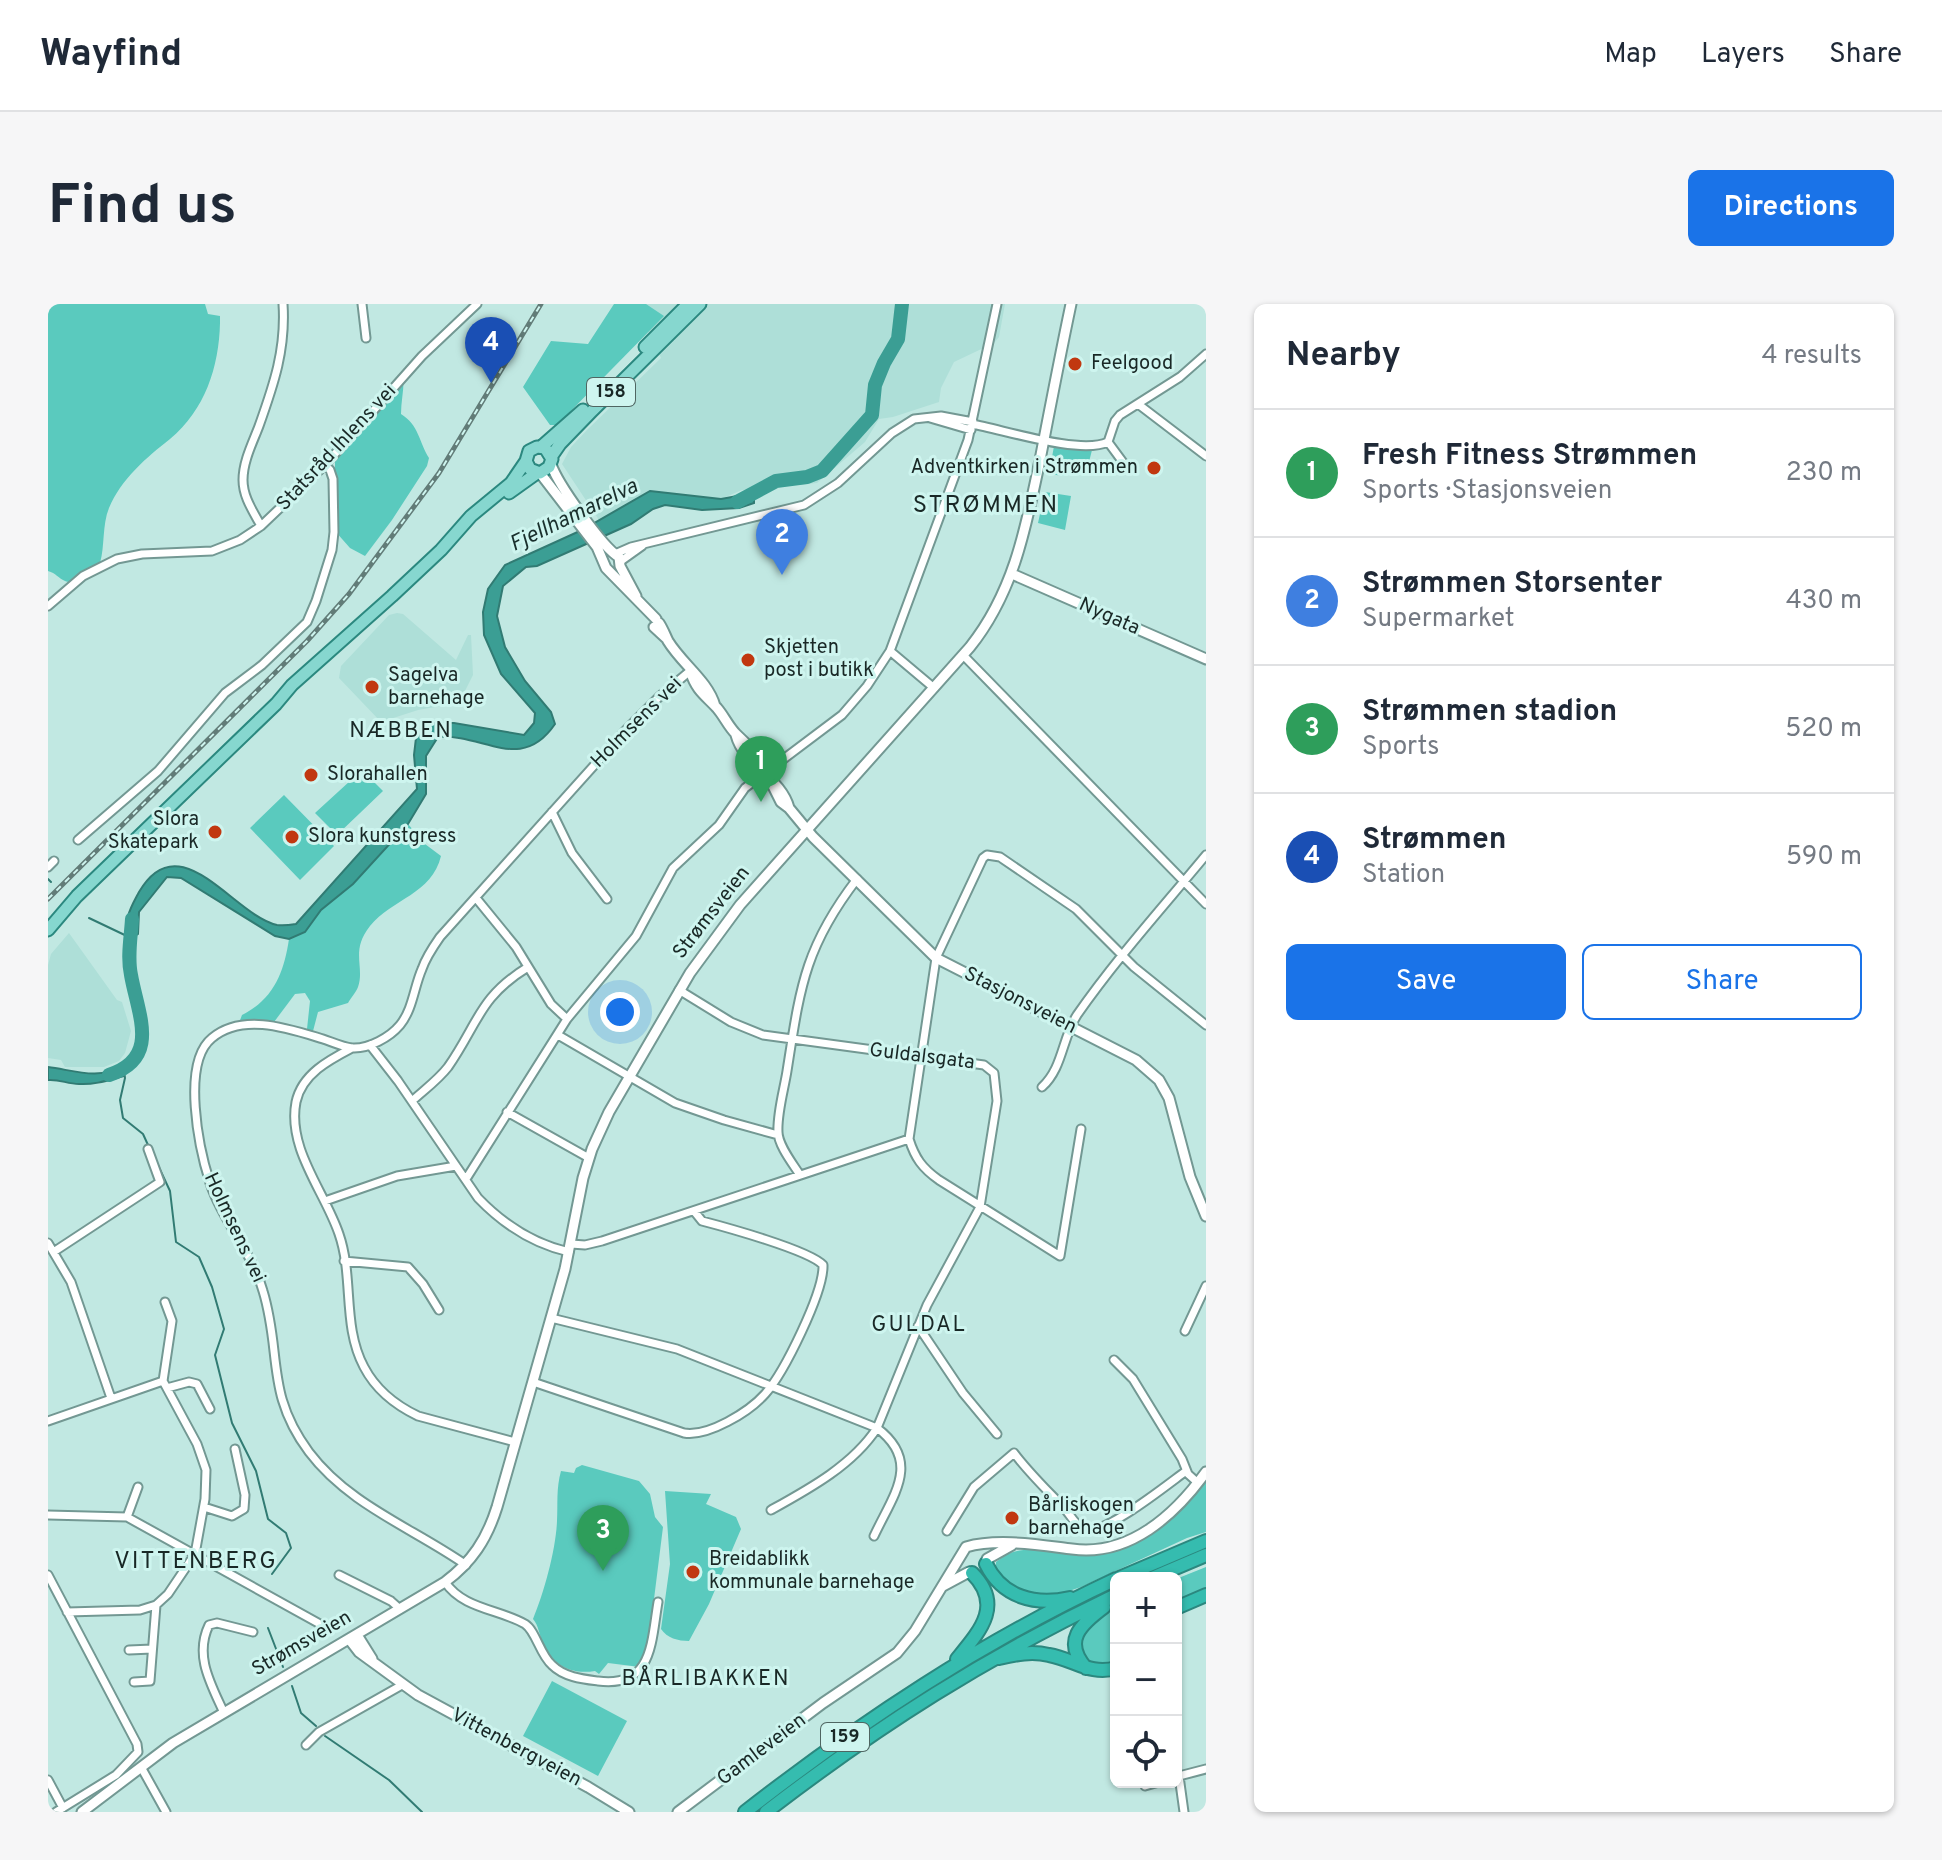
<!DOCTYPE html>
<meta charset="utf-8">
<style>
body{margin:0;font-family:Overpass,sans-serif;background:#f6f6f7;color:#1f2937}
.controls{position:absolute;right:24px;bottom:24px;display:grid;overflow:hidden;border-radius:12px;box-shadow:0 2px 6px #0004}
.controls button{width:72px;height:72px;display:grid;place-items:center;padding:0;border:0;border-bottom:2px solid #e0e1e3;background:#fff;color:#1f2937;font:40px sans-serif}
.you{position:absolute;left:572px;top:708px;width:28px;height:28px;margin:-20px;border:6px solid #fff;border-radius:50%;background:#1a73e8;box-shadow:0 0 0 12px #1a73e833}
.badge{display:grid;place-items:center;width:52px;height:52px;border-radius:50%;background:#1a73e8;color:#fff;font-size:26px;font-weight:700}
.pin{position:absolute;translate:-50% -66px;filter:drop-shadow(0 2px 4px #0008)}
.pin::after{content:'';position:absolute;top:42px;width:28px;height:24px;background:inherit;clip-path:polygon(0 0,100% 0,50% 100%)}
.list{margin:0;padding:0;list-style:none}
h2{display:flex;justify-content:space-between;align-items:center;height:104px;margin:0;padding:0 32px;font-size:34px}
h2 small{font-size:26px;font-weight:400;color:#747a83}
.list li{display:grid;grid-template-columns:52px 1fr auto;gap:24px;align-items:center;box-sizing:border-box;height:128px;padding:0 32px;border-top:2px solid #e0e1e3}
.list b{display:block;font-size:30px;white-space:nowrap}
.list p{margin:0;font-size:26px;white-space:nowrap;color:#747a83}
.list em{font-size:26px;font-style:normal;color:#747a83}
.actions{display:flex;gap:16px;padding:24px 32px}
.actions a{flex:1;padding:18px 0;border:2px solid #1a73e8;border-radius:12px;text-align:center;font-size:28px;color:#1a73e8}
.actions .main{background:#1a73e8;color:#fff}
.icon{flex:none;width:44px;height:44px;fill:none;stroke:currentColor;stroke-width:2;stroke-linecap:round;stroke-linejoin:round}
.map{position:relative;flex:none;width:1158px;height:1508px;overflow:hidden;border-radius:12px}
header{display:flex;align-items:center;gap:48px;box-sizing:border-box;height:112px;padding:0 40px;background:#fff;border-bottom:2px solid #e0e1e3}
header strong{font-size:38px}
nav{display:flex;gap:44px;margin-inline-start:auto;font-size:28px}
.intro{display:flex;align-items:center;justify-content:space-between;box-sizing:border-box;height:192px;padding:0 48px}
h1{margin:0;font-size:56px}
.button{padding:20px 36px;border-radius:12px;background:#1a73e8;color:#fff;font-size:28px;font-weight:700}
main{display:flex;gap:48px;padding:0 48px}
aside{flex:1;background:#fff;border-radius:12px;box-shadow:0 2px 6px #0004}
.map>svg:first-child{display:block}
</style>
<header>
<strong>Wayfind</strong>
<nav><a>Map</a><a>Layers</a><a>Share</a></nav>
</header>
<div class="intro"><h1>Find us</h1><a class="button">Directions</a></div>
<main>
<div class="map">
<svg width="1158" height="1508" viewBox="0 0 1158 1508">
<rect width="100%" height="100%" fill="#c1e8e2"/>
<!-- built -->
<path fill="#aedfd8" d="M587 0H957L951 33 946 39 906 58 893 84 891 98 845 113 831 115 817 138 769 179 694 186 673 195 602 187 551 216 514 160 523 143 539 126 613 54Z
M349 309 355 310 408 356 420 331H423L425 371 415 391 404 400 370 406 333 418 291 374 293 362 341 311Z
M21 629 69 696 74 698 83 727 77 749 71 757 56 763H17L13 756 0 754V661L3 650Z"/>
<!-- green -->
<path fill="#5acabe" d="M0 0H157L160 10 172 12V19C171 63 157 106 122 135 99 153 73 175 61 204 54 221 57 242 52 259 45 266 27 282 17 277 10 274 8 269 0 267Z
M566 0H598L616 12 509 121H502L475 83 503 37 540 40Z
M355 69C357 82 353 96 353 110 371 121 371 138 381 154L379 162 344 216 317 252 302 244 287 227V156L317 109Z
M1006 142 1044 146 1040 162 1037 166 1025 165 1016 172 1001 170Z
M997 188 1023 192 1017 226 990 219 994 201 1002 205 1005 202 1003 199H994Z
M314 466 335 487 289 531 267 509Z
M236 491 286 542 252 576 202 524Z
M360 520 377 540 393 552C384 590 344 595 322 622 302 647 317 663 310 683 308 688 303 694 300 699L270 708 264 731 259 725 262 697 257 689 247 690 226 718 188 727 194 711C226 695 236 668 241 635L257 628 273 606 305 580Z
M534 1161 591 1177 602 1190 607 1213 615 1223 600 1343 592 1363 560 1359 551 1370 547 1367C523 1371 504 1361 495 1339 491 1331 491 1322 485 1315 496 1289 508 1245 509 1217 510 1199 508 1185 513 1167L526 1169 528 1164Z
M1158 1177V1228L1139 1234 1033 1283 1003 1293 972 1290 948 1269V1258C978 1232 1012 1255 1045 1251 1092 1246 1131 1214 1158 1177Z
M617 1187 663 1190 658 1200 688 1213 693 1225 661 1300 641 1337C630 1337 619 1334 613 1325L622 1260Z
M1158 1263V1285L1128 1297V1275Z
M1068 1302V1358L1058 1362 1039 1358 1030 1341C1036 1324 1051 1310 1068 1302Z
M504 1377 579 1417 550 1472 475 1432Z"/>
<!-- water -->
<path fill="#3b9e94" stroke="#317b73" stroke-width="2" d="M602 187 673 195 706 189V199L691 204 654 206 617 201 605 205 583 220 489 262 478 263 455 282 449 312 457 343 477 377 503 408 507 420C473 470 435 429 390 433L378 452V490L360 520 305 580 273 606 257 628 241 635 227 632 133 574 119 573 91 608 90 630 83 634C75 615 82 605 91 588 132 518 185 611 229 621 235 622 242 621 248 620L369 485 366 451 368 434 382 419H406L476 431 486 419 487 409 453 370 436 331 435 308 440 285 457 261 534 226Z
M74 761 76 772C61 776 47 781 31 780 19 780 12 775 0 776V763C25 766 52 777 74 761Z"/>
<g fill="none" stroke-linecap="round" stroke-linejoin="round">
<!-- stream -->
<path stroke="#317b73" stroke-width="2" d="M0 575 3 578
M41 614 83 634
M76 766 77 774 72 796 75 814 95 830 100 841
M108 857 122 887 128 938 151 953 164 983 176 1025 167 1051 184 1119 208 1167 220 1215 238 1229 243 1244 224 1270
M220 1324 235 1363
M244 1382 253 1409 268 1422
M277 1432 341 1476 374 1508"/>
<!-- river -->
<path stroke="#3b9e94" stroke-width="14" d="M689 198 728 177 759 173 774 167 824 111 827 81 836 59 850 35 854 0
M61 771C113 754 90 711 83 671 79 653 83 633 84 615"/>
<defs>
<path id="street" d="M314 0 318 34
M1090 100 1158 152
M882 114 923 126
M924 120C957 126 1032 151 1060 138L1067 117 1072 111 1132 73 1158 50
M1060 138 1077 161
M213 222C205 207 195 193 195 176 195 157 205 138 211 122 226 80 238 45 235 0
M567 250 583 243 756 201 790 179 844 129 866 115 893 112 925 118
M573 257 594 242
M0 302 35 272 69 255 94 250 164 247 192 236 213 222 277 161 374 52 429 0
M842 347 886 384
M915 351 1158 600
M504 508 524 549 559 595
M30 536 110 467 177 389 214 361 259 318 268 297 284 246 286 228 285 175 282 166 277 161
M0 563 6 557
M428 594 468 643 503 700 519 715
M631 686 683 718 715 731 936 761 946 769 949 797 932 903 879 1001 829 1124C805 1161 761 1185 723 1206
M510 731 627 799 676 816 730 831
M322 741 350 777 430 894C455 920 486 940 521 948
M304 744C281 756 254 770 248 798 239 845 277 888 291 930 306 973 294 1022 316 1063 328 1086 347 1101 370 1112L467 1138
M994 783C1015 764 1014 734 1029 711 1068 655 1115 603 1158 551
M364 797C376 786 390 776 400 763 430 720 431 693 480 663
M459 808 541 854
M1033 825 1012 952 891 876C874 864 867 854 861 835L888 654 935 554 939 551 952 553 1028 605 1086 663 1158 721
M752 871C745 860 730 841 730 828 729 809 736 786 739 767 752 685 756 644 809 575
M418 875 519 715 588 632 625 564 671 521 697 484 794 411 819 382 842 347 920 136 949 0
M277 897 349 872 408 862
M0 939 23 978 63 1094
M523 940 537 941 554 937 861 835
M7 947 112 878 100 845
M296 957 360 963 375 980 391 1006
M503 1014 629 1045 829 1124C874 1158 845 1191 826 1232
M870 1022 915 1089 949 1130
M1137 1027 1158 982
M1066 1056 1085 1075 1134 1155 1140 1170 1150 1179
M485 1078 636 1129C660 1133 701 1108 717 1090 736 1069 776 988 775 961 761 946 677 923 654 917L646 907
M119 1084 141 1078 149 1080 162 1105
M0 1117 115 1077
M156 1203 184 1212 196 1205 197 1191 187 1145
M0 1211 79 1213 281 1325
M79 1213 90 1183
M899 1227 926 1183 966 1149C982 1170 998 1185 1016 1204 1022 1210 1028 1223 1037 1226 1057 1231 1120 1180 1138 1167
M418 1261C365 1224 301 1201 261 1148 217 1089 234 1049 215 987 204 948 174 916 162 879 151 845 133 759 164 734 195 708 242 725 275 735 284 738 295 743 304 744 321 745 342 733 352 721 365 705 366 683 374 665 378 653 385 643 392 633L577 427 612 392 642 367
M0 1271 89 1440 90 1448 68 1471 8 1508
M291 1271 343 1297 352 1305
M397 1278C415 1305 451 1305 477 1320 488 1327 492 1351 504 1361 516 1373 534 1375 550 1377 605 1384 603 1339 610 1298
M19 1308 92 1306 108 1301 120 1290 147 1250 157 1195 158 1166 149 1140 115 1077 124 1017 117 998
M81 1346 104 1345
M86 1378 102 1377 108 1301
M176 1409C163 1380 146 1352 161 1321L169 1319 205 1328
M258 1441 271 1428 354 1381
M93 1463 118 1508
M0 1476 15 1504
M1097 1482 1111 1478
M1136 1508 1131 1472 1158 1465"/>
<path id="secondary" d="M503 160C509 179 555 244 571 253L572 262 588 292
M492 169 549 243 558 264 608 315
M964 270 1158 355
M611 319C615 325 617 331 620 337 634 360 660 377 667 402
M606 323 619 335
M643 369C648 386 658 392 669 404 676 412 680 422 688 430 698 440 706 445 709 460
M688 431C696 461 733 474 741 504
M724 480 733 498 741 504 765 533 888 654 1088 756 1111 776 1121 794 1142 873 1158 912
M939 1255 964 1241
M895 1282 921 1268
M309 1331 324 1355
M301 1335 311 1348 370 1391 540 1483 581 1508
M34 1508 125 1439 397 1278C424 1258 439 1235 449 1203L517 965 535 874 544 845 561 808 642 669 692 601 922 343C966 288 978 223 992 156 1002 104 1012 52 1023 0
M630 1508 775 1399 849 1349 867 1327 918 1243C950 1234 991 1241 1024 1245 1081 1253 1127 1211 1158 1168"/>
<path id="primary" d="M597 43 639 1
M493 143 535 106
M503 153 512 140 543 108 652 0
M461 189 489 169
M0 626 29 592 228 400 244 381 344 292 393 246 423 212 463 179 478 157 481 147 489 143 497 144 504 155 501 163 492 169 482 165 478 157"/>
<path id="highway" d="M938 1260C954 1293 987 1302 1022 1294
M1071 1274 1158 1237
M1104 1274 1158 1251
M1128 1304 1158 1291
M951 1354C968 1350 984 1347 1001 1351 1025 1355 1043 1372 1068 1364
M909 1355C932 1327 956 1301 924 1269
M1038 1364C1014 1337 1033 1320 1056 1303
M697 1508C814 1417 933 1338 1068 1275
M718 1508C831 1421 940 1352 1068 1291"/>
</defs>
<!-- street casing -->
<use href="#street" stroke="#739893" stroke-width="11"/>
<!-- secondary casing -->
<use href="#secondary" stroke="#739893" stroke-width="13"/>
<!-- primary casing -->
<use href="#primary" stroke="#2b887f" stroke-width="15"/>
<!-- highway casing -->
<use href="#highway" stroke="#2b887f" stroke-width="16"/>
<!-- street -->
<use href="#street" stroke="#fff" stroke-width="7"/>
<!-- secondary -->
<use href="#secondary" stroke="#fff" stroke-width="9"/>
<!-- primary -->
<use href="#primary" stroke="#86d7cf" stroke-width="11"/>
<!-- highway -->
<use href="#highway" stroke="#35bcaf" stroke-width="12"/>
<defs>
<path id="rail" d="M0 595 259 337 301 290 391 169 493 0"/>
</defs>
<!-- rail casing -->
<use href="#rail" stroke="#627c78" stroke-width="5"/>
<!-- rail -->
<use href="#rail" stroke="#cef5ef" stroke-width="2" stroke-dasharray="6" stroke-linecap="butt"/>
</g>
<!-- markers -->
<g fill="#c13810" stroke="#cef5ef" stroke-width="3">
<circle cx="1027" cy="60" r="8"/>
<circle cx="1106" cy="164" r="8"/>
<circle cx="700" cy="356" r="8"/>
<circle cx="324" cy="383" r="8"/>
<circle cx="263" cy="471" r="8"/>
<circle cx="167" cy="528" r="8"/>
<circle cx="244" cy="533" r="8"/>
<circle cx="964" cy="1214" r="8"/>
<circle cx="645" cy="1268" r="8"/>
</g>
<g text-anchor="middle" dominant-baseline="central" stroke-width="6" stroke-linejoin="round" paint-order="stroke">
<!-- shield labels -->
<g fill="#cef5ef" stroke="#4f6662" stroke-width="2">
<rect x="539" y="74" width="48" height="28" rx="6"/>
<rect x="773" y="1419" width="48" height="28" rx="6"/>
</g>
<g font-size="18" font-weight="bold" fill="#192826">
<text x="563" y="88">158</text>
<text x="797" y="1433">159</text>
</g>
<!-- poi labels -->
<g font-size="20" fill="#192826" stroke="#cef5ef" text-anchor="start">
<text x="1043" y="60">Feelgood</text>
<text x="1090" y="164" text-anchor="end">Adventkirken i Strømmen</text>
<text x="716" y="344">Skjetten<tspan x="716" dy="23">post i butikk</tspan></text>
<text x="340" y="372">Sagelva<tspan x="340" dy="23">barnehage</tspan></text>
<text x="279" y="471">Slorahallen</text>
<text x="151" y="516" text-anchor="end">Slora<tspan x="151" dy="23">Skatepark</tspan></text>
<text x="260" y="533">Slora kunstgress</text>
<text x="980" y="1202">Bårliskogen<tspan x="980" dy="23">barnehage</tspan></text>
<text x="661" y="1256">Breidablikk<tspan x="661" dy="23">kommunale barnehage</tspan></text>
</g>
<!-- street labels -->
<g font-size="20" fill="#192826" stroke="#cef5ef">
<text transform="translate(289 144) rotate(-47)">Statsråd Ihlens vei</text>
<text transform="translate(1061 313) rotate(24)">Nygata</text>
<text transform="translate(589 419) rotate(-45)">Holmsens vei</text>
<text transform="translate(664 609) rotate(-52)">Strømsveien</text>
<text transform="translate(972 697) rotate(27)">Stasjonsveien</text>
<text transform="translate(874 753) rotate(7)">Guldalsgata</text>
<text transform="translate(186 924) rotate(65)">Holmsens vei</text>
<text transform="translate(254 1340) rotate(-30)">Strømsveien</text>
<text transform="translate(468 1444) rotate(28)">Vittenbergveien</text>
<text transform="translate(714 1446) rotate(-37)">Gamleveien</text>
</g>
<!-- water labels -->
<g font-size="22" font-style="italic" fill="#1a302d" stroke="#cef5ef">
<text transform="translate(526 212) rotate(-26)">Fjellhamarelva</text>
</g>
<!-- neighbourhood labels -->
<g font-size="22" letter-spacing="2" fill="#192826" stroke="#cef5ef">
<text x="353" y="427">NÆBBEN</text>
<text x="871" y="1021">GULDAL</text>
<text x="658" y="1375">BÅRLIBAKKEN</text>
</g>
<!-- quarter labels -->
<g font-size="24" letter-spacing="2" fill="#192826" stroke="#cef5ef">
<text x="938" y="202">STRØMMEN</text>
<text x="148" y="1258">VITTENBERG</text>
</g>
</g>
</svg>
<div class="controls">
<button>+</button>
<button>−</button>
<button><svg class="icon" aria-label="locate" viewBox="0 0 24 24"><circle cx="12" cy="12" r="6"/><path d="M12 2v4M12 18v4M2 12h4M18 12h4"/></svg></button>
</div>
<div class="you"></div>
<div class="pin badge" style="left:713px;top:498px;background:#2e9e5b">1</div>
<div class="pin badge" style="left:734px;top:271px;background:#3f7fe0">2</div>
<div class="pin badge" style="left:555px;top:1267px;background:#2e9e5b">3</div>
<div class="pin badge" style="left:443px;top:79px;background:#1a4fb4">4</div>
</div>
<aside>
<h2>Nearby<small>4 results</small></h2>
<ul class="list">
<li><span class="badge" style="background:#2e9e5b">1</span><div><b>Fresh Fitness Strømmen</b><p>Sports · Stasjonsveien</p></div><em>230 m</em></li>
<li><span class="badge" style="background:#3f7fe0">2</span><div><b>Strømmen Storsenter</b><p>Supermarket</p></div><em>430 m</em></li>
<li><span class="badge" style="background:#2e9e5b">3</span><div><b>Strømmen stadion</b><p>Sports</p></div><em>520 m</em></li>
<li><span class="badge" style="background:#1a4fb4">4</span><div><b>Strømmen</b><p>Station</p></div><em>590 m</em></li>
</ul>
<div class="actions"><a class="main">Save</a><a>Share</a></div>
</aside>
</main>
